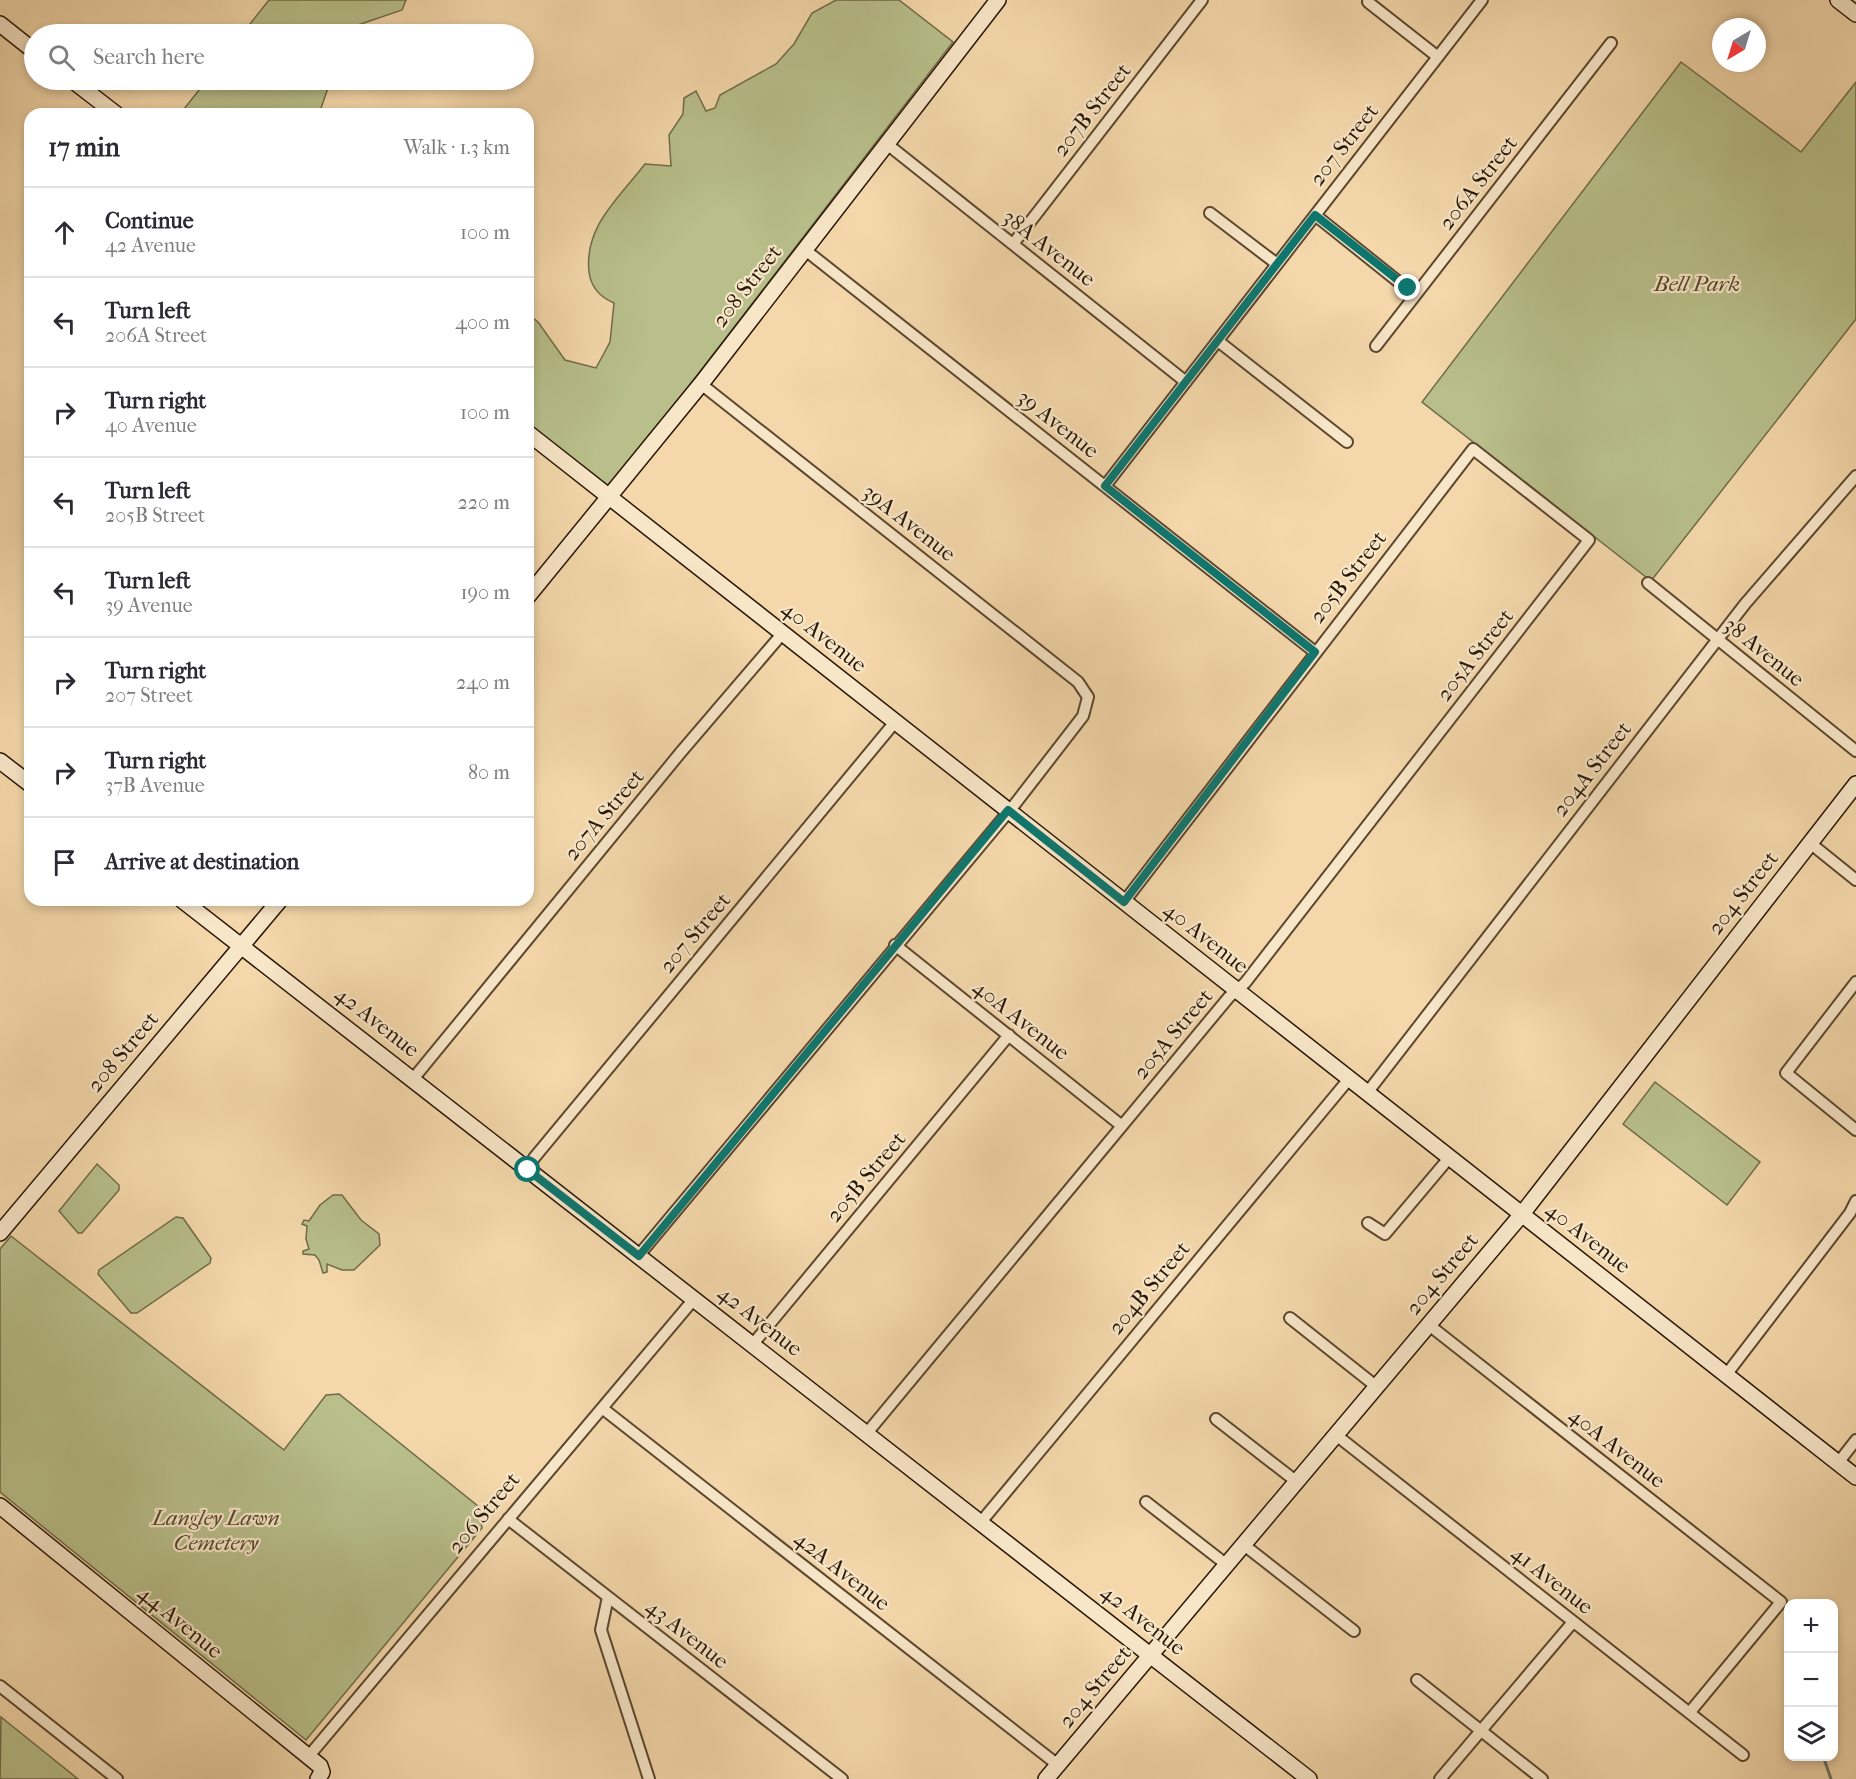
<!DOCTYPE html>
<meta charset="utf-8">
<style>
body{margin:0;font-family:"IM FELL French Canon",serif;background:#f2f2f3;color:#2b2b33}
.controls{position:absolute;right:18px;bottom:18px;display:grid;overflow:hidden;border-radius:12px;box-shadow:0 3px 9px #0003}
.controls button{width:54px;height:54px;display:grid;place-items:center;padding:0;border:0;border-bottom:2px solid #e1e1e2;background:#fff;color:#2b2b33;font:30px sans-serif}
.compass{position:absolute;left:1712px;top:18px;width:54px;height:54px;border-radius:50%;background:#fff;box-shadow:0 3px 9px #0003;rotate:218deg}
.stop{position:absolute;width:18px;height:18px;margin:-14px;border:4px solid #0f766e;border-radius:50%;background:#fff}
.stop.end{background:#0f766e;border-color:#fff;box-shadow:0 2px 6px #0008}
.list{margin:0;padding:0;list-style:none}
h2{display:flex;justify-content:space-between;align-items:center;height:78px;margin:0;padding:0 24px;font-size:26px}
h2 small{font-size:20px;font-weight:400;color:#7c7c81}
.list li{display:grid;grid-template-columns:39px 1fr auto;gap:18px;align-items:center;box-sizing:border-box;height:90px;padding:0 24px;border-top:2px solid #e1e1e2}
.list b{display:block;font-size:22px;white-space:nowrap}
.list p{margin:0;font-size:20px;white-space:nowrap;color:#7c7c81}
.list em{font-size:20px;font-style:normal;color:#7c7c81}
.icon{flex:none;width:33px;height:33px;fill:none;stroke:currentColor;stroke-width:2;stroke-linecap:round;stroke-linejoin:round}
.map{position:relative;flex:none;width:1856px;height:1779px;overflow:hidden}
.search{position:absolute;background:#fff;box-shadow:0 3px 9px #0003;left:24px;top:24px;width:510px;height:66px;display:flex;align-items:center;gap:15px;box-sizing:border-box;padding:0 21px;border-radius:33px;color:#7c7c81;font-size:22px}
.panel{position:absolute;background:#fff;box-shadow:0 3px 9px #0003;left:24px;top:108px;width:510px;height:798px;border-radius:18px}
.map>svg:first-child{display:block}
</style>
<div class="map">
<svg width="1856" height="1779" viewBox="0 0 1856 1779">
<rect width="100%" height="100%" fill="#f4d8ab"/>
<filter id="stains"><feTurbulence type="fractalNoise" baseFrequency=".00333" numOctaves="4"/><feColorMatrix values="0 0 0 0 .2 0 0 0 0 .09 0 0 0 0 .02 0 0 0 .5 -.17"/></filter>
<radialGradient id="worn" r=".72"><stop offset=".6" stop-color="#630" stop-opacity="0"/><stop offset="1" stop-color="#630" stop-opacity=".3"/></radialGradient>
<!-- green -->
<path fill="#b8bf8b" stroke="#706b48" stroke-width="1.5" d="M269 0H406L402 10 358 25 361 34H242Z
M836 0H899L953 42 609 490 528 426V314L538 322 565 360 596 368 610 342 614 303C600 297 591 288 589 272 584 226 619 198 645 164L671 166 669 135 683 114 684 98 696 91 706 111 715 108 720 95 776 64 794 44 812 13Z
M1681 62 1801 152 1856 82V319L1651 581 1422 402Z
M207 80H334L329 85 319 114H180Z
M1655 1082 1760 1162 1727 1205 1623 1124Z
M97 1164 119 1185V1190L82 1233H78L59 1211Z
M333 1195H342L361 1220 379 1234 380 1245 354 1270H342L327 1264V1272L323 1273 319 1260 315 1255 303 1254V1251L309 1249 306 1239 307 1226 302 1224 304 1220 309 1221 320 1205Z
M176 1217 183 1218 211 1258 210 1263 137 1313H131L98 1274 99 1270Z
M11 1236 284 1450 326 1395 339 1394 479 1507 482 1528 306 1740 0 1492V1249Z
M1 1717 78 1779H0Z"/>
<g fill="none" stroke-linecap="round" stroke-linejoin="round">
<!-- stream -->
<path stroke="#6e7968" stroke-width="3" d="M1823 1756 1831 1779"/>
<defs>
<path id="street" d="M1368 2 1438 57
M887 144 1186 382
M1210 213 1277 264
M1315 215 1415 295
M1013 244 1202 0
M804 249 1315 652
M1218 341 1347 442
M1376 346 1611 43
M1105 486 1482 0
M1648 583 1856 751
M1810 843 1856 880
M895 945 1122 1126
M1856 982 1786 1073 1856 1130
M413 1079 681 752 782 634
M1367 1093 1745 604 1856 476
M528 1170 534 1158 895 722
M1368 1223 1385 1234 1449 1158
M639 1255 1015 804 1083 716 1088 697 1078 682 701 384
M1290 1318 1377 1387
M1429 1325 1781 1602 1690 1712
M753 1344 1009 1035
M1726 1375 1850 1213 1856 1201
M602 1408 1058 1765
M1216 1419 1297 1482
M867 1433 1229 997 1245 983 1589 540 1473 449 1124 902
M1336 1435 1743 1755
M1838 1463 1856 1440
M1146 1502 1227 1565
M508 1519 842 1779
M981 1522 1349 1079
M1244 1545 1354 1631
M608 1597 601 1630 649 1779
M1417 1680 1542 1779
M0 1686 117 1779
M308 1757 694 1299
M1440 1779 1573 1622"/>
<path id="secondary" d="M1838 0 1856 14
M0 24 34 51
M72 80 116 114
M528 433 1856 1477
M528 596 701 384 998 0
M0 761 30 784
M182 900 1309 1779
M0 1233 280 900
M0 1506 320 1766 322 1772 318 1779
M1046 1779 1522 1214 1856 784"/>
</defs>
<!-- street casing -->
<use href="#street" stroke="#5c472f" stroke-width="14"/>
<!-- secondary casing -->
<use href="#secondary" stroke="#291706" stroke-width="18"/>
<!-- street -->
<use href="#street" stroke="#f8e6c8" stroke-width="10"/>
<!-- secondary -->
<use href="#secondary" stroke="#f8e6c8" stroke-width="15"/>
</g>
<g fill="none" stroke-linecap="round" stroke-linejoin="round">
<!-- route -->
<path stroke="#0f766e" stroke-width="8" d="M528 1170 639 1256 1008 810 1124 902 1315 652 1105 486 1315 215 1408 288"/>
</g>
<g text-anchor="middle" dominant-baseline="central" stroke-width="4.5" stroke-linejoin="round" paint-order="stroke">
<!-- street labels -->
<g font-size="22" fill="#291706" stroke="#f8e6c8">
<text transform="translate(1092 110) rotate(-52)">207B Street</text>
<text transform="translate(1344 145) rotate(-52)">207 Street</text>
<text transform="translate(1478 183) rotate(-52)">206A Street</text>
<text transform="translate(1049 248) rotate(38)">38A Avenue</text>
<text transform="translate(747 286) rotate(-52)">208 Street</text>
<text transform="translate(1058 424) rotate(38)">39 Avenue</text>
<text transform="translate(909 523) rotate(38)">39A Avenue</text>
<text transform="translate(1348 577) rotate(-52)">205B Street</text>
<text transform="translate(824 637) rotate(38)">40 Avenue</text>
<text transform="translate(1764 652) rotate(39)">38 Avenue</text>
<text transform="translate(1475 655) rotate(-52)">205A Street</text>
<text transform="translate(1592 769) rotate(-52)">204A Street</text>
<text transform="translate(604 815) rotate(-50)">207A Street</text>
<text transform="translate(1743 893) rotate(-52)">204 Street</text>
<text transform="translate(695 933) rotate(-50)">207 Street</text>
<text transform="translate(1206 938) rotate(38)">40 Avenue</text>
<text transform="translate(1021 1020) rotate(38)">40A Avenue</text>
<text transform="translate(377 1022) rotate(38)">42 Avenue</text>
<text transform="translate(1173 1034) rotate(-50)">205A Street</text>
<text transform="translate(123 1052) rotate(-50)">208 Street</text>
<text transform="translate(866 1177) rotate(-50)">205B Street</text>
<text transform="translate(1588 1238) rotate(38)">40 Avenue</text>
<text transform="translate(1442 1274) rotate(-50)">204 Street</text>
<text transform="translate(1149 1288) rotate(-50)">204B Street</text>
<text transform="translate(760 1321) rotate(38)">42 Avenue</text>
<text transform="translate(1617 1448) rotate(38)">40A Avenue</text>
<text transform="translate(484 1513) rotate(-50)">206 Street</text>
<text transform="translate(842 1571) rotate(38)">42A Avenue</text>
<text transform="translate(1552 1580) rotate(38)">41 Avenue</text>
<text transform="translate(1143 1620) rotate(38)">42 Avenue</text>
<text transform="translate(180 1622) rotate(39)">44 Avenue</text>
<text transform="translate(687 1634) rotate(38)">43 Avenue</text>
<text transform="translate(1095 1687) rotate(-50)">204 Street</text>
</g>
<!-- park labels -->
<g font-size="22" font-style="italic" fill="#54492e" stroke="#f8e6c8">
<text x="1697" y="284">Bell Park</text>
<text x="216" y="1518">Langley Lawn<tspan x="216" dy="25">Cemetery</tspan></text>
</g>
</g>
<rect width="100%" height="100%" filter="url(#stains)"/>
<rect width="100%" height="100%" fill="url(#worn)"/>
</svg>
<div class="controls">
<button>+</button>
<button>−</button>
<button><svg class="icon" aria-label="layers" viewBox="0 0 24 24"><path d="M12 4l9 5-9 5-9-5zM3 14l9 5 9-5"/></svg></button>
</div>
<svg class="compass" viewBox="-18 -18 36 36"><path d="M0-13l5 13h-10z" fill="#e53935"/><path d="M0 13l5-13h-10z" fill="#7c7c81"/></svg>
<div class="stop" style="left:528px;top:1170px"></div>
<div class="stop end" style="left:1408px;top:288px"></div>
<div class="search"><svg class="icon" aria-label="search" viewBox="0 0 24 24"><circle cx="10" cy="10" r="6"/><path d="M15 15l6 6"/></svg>Search here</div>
<section class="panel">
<h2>17 min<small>Walk · 1.3 km</small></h2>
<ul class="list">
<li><svg class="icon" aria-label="ahead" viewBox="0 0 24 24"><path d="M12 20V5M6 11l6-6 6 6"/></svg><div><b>Continue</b><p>42 Avenue</p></div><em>100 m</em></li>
<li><svg class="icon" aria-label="left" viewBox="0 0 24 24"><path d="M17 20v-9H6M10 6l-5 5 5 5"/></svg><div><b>Turn left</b><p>206A Street</p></div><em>400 m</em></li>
<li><svg class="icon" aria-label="right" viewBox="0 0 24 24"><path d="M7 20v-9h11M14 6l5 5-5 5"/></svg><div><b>Turn right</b><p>40 Avenue</p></div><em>100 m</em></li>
<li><svg class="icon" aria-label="left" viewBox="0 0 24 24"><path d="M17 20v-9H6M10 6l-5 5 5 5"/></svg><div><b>Turn left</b><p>205B Street</p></div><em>220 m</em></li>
<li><svg class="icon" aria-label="left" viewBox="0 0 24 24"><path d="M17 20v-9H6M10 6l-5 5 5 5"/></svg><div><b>Turn left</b><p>39 Avenue</p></div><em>190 m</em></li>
<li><svg class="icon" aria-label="right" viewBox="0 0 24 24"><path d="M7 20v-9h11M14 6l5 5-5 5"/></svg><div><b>Turn right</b><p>207 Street</p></div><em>240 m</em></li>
<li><svg class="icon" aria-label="right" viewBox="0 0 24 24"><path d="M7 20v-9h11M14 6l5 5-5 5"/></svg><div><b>Turn right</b><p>37B Avenue</p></div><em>80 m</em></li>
<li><svg class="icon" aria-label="arrive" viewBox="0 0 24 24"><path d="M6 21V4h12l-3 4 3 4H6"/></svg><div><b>Arrive at destination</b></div></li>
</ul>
</section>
</div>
